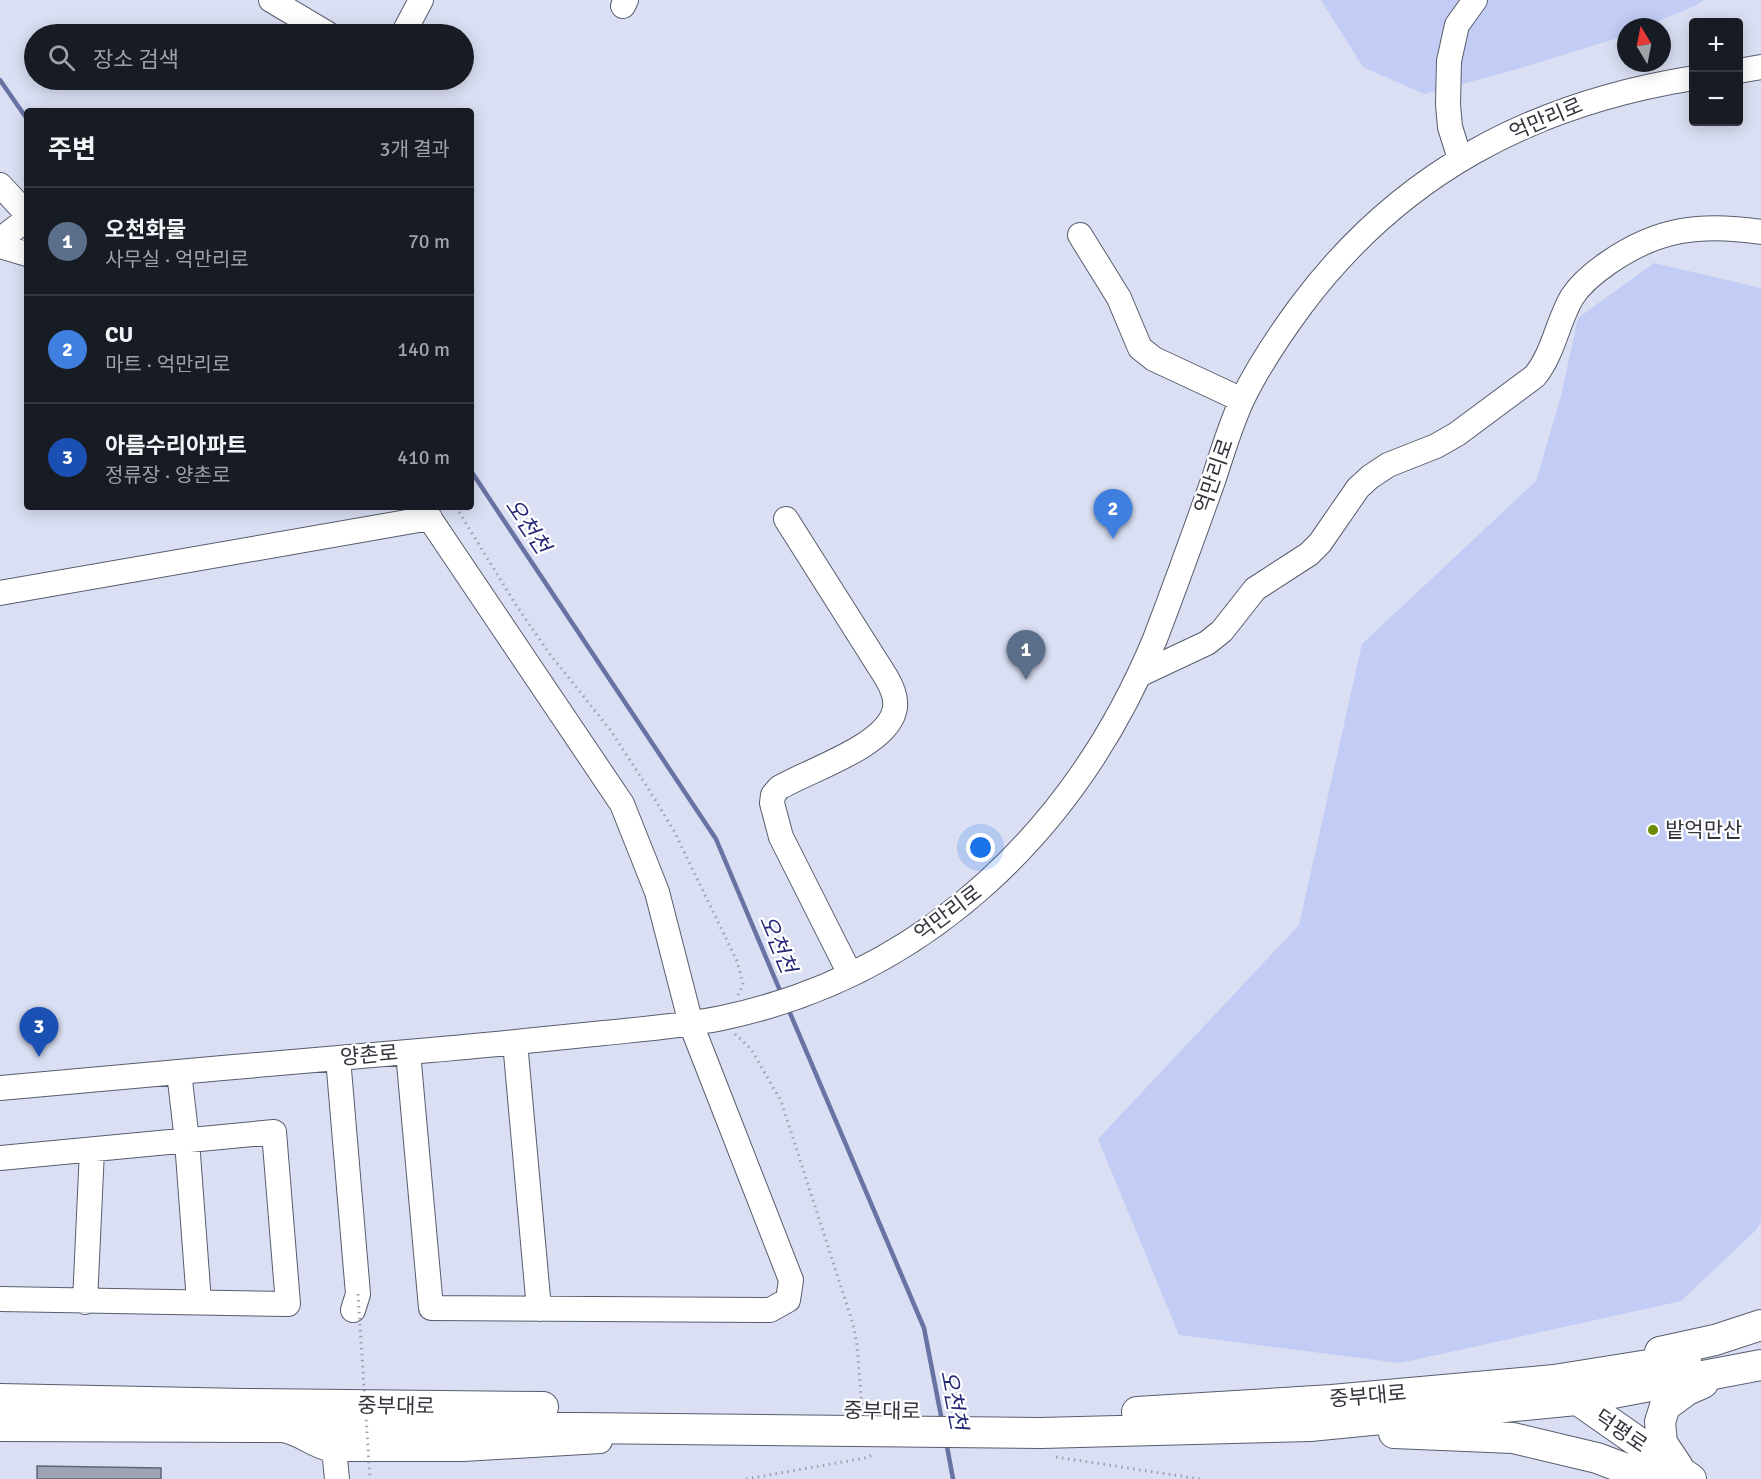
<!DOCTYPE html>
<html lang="ko">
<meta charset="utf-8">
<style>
body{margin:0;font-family:Signika,"Noto Sans KR",sans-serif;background:#242831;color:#f1f3f6}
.controls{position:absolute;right:18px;top:18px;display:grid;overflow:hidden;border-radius:6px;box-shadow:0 3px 15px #0003}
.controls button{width:54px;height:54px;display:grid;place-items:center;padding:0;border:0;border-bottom:2px solid #363941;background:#171b24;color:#f1f3f6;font:30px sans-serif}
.compass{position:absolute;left:1617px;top:18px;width:54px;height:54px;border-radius:50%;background:#171b24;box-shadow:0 3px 15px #0003;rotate:350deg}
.you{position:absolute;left:981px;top:848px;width:21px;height:21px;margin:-15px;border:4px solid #fff;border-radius:50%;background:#1a73e8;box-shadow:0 0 0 9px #1a73e833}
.badge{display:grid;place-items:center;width:39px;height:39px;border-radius:50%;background:#6b8a05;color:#fff;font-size:20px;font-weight:700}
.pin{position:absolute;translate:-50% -50px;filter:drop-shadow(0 2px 3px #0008)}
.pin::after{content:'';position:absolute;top:32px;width:21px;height:18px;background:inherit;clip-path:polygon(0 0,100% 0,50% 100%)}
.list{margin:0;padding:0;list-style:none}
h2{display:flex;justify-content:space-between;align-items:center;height:78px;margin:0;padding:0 24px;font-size:26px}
h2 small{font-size:20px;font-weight:400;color:#9ea1a6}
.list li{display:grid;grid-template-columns:39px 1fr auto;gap:18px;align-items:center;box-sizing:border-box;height:108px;padding:0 24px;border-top:2px solid #363941}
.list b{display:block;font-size:22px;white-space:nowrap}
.list p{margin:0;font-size:20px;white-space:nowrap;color:#9ea1a6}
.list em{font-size:20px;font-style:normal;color:#9ea1a6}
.icon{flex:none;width:33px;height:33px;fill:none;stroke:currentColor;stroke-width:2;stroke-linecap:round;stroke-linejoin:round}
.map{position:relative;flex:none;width:1761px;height:1479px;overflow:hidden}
.search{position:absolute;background:#171b24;box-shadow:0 3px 15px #0003;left:24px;top:24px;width:450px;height:66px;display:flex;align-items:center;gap:15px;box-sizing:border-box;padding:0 21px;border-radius:33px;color:#9ea1a6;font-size:22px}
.panel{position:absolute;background:#171b24;box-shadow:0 3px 15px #0003;left:24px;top:108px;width:450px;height:402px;border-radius:6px}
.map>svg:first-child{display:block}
</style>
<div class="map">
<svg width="1761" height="1479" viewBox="0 0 1761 1479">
<rect width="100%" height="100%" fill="#dadff3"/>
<!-- green -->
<path fill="#c2ccf4" d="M1321 0H1704L1697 5 1645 27H1626V35L1621 37 1514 70 1424 94 1363 67Z
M1654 263 1761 288V1222L1755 1231 1681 1301 1400 1363 1179 1335 1098 1139 1299 925 1362 644 1536 481 1561 396 1578 318Z"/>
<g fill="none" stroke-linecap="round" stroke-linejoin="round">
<!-- stream -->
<path stroke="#6873a4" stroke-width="4.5" d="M0 80 27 119
M471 471 716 839 781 993
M787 1006 924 1328 942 1421
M946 1441 953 1479"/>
</g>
<!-- building -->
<path fill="#9ea3b5" stroke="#616677" stroke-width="1.5" d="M37 1466 161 1468V1479H37Z"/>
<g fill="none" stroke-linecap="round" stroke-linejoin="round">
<defs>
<path id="minor" d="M271 0 328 34
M623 6 626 0
M403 34 421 0
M1738 71 1761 67
M1460 159 1450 127 1448 104 1449 61 1457 25 1475 0
M0 185 27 214
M1080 235 1119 298 1140 348 1154 359 1242 400
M0 240 27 219
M0 246 27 254
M786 519 886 677C892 687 898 700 894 712 884 747 809 770 779 788L773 795 772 803 781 837 850 974
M0 593 430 518
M1141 674 1207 643 1222 631 1255 589 1309 554 1320 543 1358 488 1370 477 1388 465 1436 446 1457 434 1535 376C1554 352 1557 323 1572 297 1581 283 1595 272 1608 263 1658 228 1702 223 1761 232
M515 1042 539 1309
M408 1052 431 1308 770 1310 788 1300 791 1280 691 1024 657 892 622 804 422 507
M338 1058 358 1294 353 1310
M179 1072 187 1141 199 1302
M0 1088C144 1075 287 1062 431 1050 489 1045 546 1039 604 1033 643 1029 683 1026 722 1018 927 975 1076 829 1155 639 1175 587 1194 534 1213 481 1222 454 1230 426 1242 400 1258 367 1278 337 1300 307 1399 174 1531 104 1694 78
M0 1158 274 1132 288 1304 0 1299
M85 1302 92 1150
M283 1430C300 1433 312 1445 329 1449H463L600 1441
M334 1449 337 1479"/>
<path id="major" d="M1660 1352 1715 1340 1761 1325
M1568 1393 1691 1479
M0 1399 244 1404 543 1407
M1137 1412 1332 1400 1554 1380 1686 1359
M0 1426 578 1428 1041 1433 1310 1426 1576 1400 1761 1365
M1394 1433 1513 1438 1597 1458 1653 1479
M1678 1467 1662 1443 1660 1422 1665 1406 1687 1390 1703 1383"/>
</defs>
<!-- minor casing -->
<use href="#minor" stroke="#585d6d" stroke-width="26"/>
<!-- major casing -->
<use href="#major" stroke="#585d6d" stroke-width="32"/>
<!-- path -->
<path stroke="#9ca0af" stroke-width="3" stroke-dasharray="1.5 4.5" stroke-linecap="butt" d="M456 507 516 605 549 653 611 731 646 785 674 831 737 961 743 984 738 995
M735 1034 751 1049 781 1101 853 1324 857 1345 862 1409
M1056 1457 1200 1479
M746 1479 865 1458 874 1454"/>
<!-- minor -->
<use href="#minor" stroke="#fff" stroke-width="24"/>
<!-- major -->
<use href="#major" stroke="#fff" stroke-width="30"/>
<!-- path-bridge -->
<path stroke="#9ca0af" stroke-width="3" stroke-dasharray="1.5 4.5" stroke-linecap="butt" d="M358 1294 370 1479"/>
</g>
<!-- markers -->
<circle fill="#6b8a05" stroke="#fff" stroke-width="2" cx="1653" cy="830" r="6"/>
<g text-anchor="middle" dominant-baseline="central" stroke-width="4.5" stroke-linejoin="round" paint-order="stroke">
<!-- street labels -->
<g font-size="21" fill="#33353c" stroke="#fff">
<text transform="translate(1546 119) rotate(-23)">억만리로</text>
<text transform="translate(1214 476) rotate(-71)">억만리로</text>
<text transform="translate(948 913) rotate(-37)">억만리로</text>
<text transform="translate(369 1055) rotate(-5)">양촌로</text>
<text transform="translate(1368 1396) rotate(-5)">중부대로</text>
<text transform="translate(396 1406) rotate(1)">중부대로</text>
<text transform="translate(882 1411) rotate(1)">중부대로</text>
<text transform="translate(1621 1431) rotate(34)">덕평로</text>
</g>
<!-- poi labels -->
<g font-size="21" fill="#33353c" stroke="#fff" text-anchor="start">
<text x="1665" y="830">밭억만산</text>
</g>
<!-- water labels -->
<g font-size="22" font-style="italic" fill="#242977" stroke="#fff">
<text transform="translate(528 526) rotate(56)">오천천</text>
<text transform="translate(778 944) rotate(67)">오천천</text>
<text transform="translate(954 1400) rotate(79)">오천천</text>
</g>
</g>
</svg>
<div class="controls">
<button>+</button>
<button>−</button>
</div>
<svg class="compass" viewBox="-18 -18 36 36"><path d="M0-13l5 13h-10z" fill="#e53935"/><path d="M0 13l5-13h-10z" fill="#9ea1a6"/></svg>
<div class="you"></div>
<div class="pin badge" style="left:1026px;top:680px;background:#5c6f8a">1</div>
<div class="pin badge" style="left:1113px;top:539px;background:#3f7fe0">2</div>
<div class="pin badge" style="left:39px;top:1057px;background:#1a4fb4">3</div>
<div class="search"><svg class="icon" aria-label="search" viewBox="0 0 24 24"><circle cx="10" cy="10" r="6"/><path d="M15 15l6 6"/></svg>장소 검색</div>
<section class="panel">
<h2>주변<small>3개 결과</small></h2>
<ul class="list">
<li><span class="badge" style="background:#5c6f8a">1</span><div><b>오천화물</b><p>사무실 · 억만리로</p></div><em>70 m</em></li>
<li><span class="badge" style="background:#3f7fe0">2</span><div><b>CU</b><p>마트 · 억만리로</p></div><em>140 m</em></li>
<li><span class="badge" style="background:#1a4fb4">3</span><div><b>아름수리아파트</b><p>정류장 · 양촌로</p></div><em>410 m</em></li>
</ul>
</section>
</div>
